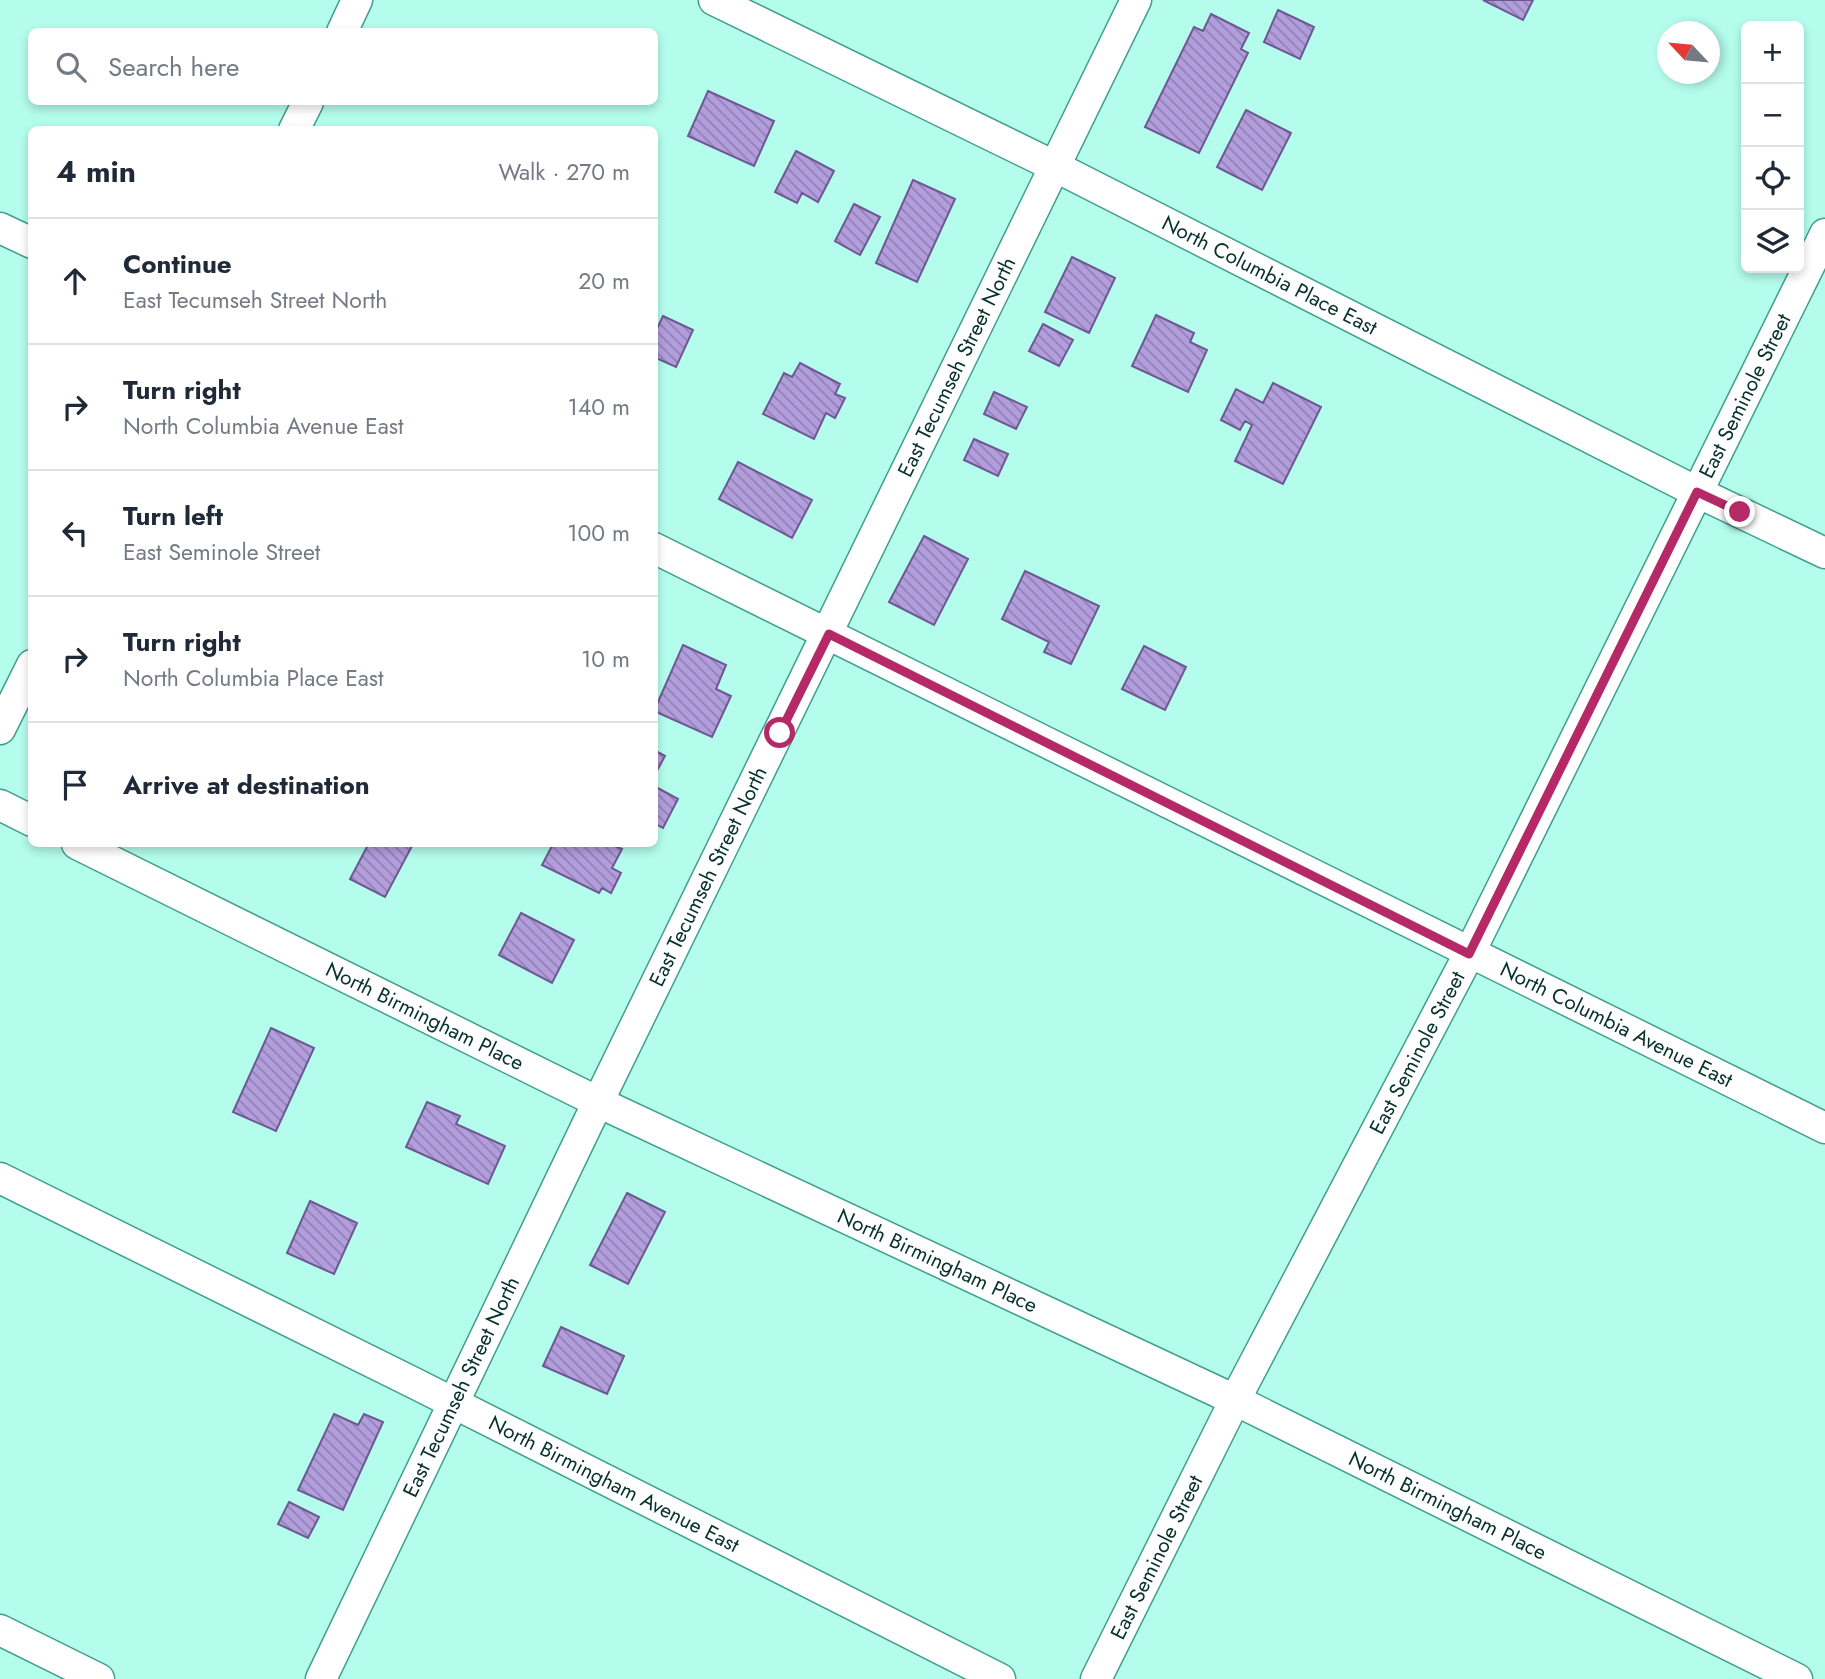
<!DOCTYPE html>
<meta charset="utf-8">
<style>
body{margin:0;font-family:Jost,sans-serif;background:#f6f6f7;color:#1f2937}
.controls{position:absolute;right:21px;top:21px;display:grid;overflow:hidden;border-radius:10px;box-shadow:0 4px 10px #0003}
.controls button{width:63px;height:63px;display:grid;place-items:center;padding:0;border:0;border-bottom:2px solid #e0e1e3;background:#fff;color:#1f2937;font:35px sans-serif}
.compass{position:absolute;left:1657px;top:21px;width:63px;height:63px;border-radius:50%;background:#fff;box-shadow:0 4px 10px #0003;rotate:296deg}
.stop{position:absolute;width:21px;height:21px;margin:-16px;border:5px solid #b52a66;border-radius:50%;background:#fff}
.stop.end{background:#b52a66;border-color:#fff;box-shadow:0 2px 7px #0008}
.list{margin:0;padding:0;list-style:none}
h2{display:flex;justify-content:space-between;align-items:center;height:91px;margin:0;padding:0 28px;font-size:30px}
h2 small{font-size:23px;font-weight:400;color:#747a83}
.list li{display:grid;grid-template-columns:46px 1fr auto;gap:21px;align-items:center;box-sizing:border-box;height:126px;padding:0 28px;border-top:2px solid #e0e1e3}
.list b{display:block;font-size:26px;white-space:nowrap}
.list p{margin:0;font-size:23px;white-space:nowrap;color:#747a83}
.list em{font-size:23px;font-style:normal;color:#747a83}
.icon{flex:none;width:38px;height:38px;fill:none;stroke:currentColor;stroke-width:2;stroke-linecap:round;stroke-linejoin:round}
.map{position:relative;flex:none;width:1825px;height:1679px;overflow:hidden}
.search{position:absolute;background:#fff;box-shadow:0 4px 10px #0003;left:28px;top:28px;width:630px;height:77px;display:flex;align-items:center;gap:18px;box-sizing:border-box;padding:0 24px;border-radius:10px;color:#747a83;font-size:26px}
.panel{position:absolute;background:#fff;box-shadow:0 4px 10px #0003;left:28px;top:126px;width:630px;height:721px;border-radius:10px}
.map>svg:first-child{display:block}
</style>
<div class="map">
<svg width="1825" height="1679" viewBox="0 0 1825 1679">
<defs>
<pattern id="building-back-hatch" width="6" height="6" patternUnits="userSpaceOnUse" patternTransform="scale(1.75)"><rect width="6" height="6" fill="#b39edd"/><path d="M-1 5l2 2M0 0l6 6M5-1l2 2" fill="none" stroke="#9081b3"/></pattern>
</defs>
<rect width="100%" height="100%" fill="#b4fcec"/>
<!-- building -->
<path fill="url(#building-back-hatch)" stroke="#6d5892" stroke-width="2" d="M1483 0H1533L1523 20Z
M1278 10 1314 27 1300 59 1264 42Z
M1211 14 1249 33 1241 49 1248 53 1199 153 1145 127 1194 27 1203 31Z
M708 91 774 121 754 166 688 136Z
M1246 110 1291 133 1262 190 1217 167Z
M796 151 834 171 818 202 802 193 797 203 775 192Z
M913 180 955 199 917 282 876 263Z
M854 204 880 217 860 255 835 241Z
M1072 257 1115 278 1089 333 1045 312Z
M1156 315 1194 333 1190 342 1207 350 1188 392 1132 366Z
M663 316 693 330 676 367 654 357V335Z
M1043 324 1073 340 1059 366 1029 351Z
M800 363 840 384 835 394 845 398 835 418 826 413 814 439 763 414 784 373 792 377Z
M1273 383 1321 407 1283 484 1235 461 1252 425 1245 421 1240 430 1221 420 1236 389 1263 403Z
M994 392 1027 407 1016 429 984 414Z
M974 439 1008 454 998 476 964 460Z
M738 462 812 500 792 538 719 499Z
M924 536 968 559 934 625 889 602Z
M1025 571 1099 606 1071 664 1044 652 1049 642 1002 619Z
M683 645 726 665 716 689 731 696 712 737 654 711Z
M1144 646 1186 667 1165 710 1122 689Z
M654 750 665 756 654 776Z
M654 786 678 799 663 828 654 823Z
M365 844H413L385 897 350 879 368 845Z
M553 844H611L622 849 612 868 621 873 611 893 602 888 599 893 542 865Z
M521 913 574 940 552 983 499 955Z
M271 1028 314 1048 276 1131 233 1112Z
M427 1102 460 1116 456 1124 505 1146 488 1184 406 1147Z
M627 1193 665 1212 628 1284 590 1265Z
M310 1201 357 1223 334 1274 287 1253Z
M561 1327 624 1356 607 1394 543 1366Z
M334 1414 358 1425 364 1414 383 1422 343 1510 298 1490Z
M289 1502 319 1517 308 1538 278 1524Z"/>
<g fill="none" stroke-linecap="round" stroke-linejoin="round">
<defs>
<g id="street">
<path id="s1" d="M714 0 1056 167 1697 492 1825 553"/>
<path d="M342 32 357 0"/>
<path d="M294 130 308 102"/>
<path d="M0 228 32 243"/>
<path id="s2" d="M654 548 1825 1128"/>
<path d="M0 729 32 665"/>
<path d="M0 805 32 821"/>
<path id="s3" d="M77 844 598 1102 1235 1400 1797 1679"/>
<path id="s4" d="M0 1178 414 1383 1000 1679"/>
<path d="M0 1630 99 1679"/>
<path id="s5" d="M321 1679 598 1102 1136 0"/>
<path id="s6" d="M1096 1679 1235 1400 1469 954 1825 234"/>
</g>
</defs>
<!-- street casing -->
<use href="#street" stroke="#409f8e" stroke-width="33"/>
<!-- street -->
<use href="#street" stroke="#fff" stroke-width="30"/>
</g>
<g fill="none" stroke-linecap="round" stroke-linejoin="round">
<!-- route -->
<path stroke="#b52a66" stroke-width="9" d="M780 733 829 634 1469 954 1697 492 1740 512"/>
</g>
<g text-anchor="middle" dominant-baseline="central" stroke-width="5" stroke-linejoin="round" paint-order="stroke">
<!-- street labels -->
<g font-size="21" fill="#07312a" stroke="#fff">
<text stroke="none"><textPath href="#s1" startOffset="620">North Columbia Place East</textPath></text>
<text stroke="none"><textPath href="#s5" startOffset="1458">East Tecumseh Street North</textPath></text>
<text stroke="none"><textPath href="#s6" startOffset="1438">East Seminole Street</textPath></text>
<text stroke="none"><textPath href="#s5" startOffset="891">East Tecumseh Street North</textPath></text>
<text stroke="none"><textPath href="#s3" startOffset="388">North Birmingham Place</textPath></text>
<text stroke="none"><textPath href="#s2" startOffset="1074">North Columbia Avenue East</textPath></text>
<text stroke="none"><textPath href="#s6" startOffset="704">East Seminole Street</textPath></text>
<text stroke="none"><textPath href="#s3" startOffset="956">North Birmingham Place</textPath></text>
<text stroke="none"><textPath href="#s5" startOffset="324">East Tecumseh Street North</textPath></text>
<text stroke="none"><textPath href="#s4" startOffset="686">North Birmingham Avenue East</textPath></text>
<text stroke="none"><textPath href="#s3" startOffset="1522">North Birmingham Place</textPath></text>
<text stroke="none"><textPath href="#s6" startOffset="136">East Seminole Street</textPath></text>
</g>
</g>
</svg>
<div class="controls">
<button>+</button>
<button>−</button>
<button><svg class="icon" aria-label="locate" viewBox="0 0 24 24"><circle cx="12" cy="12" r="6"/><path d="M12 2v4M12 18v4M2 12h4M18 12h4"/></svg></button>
<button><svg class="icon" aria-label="layers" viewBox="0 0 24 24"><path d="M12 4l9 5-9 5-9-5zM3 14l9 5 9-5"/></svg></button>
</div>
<svg class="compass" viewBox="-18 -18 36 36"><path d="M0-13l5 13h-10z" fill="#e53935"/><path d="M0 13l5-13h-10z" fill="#747a83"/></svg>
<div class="stop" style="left:780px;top:733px"></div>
<div class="stop end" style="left:1740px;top:512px"></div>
<div class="search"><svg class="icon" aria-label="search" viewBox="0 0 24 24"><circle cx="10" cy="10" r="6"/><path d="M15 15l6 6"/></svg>Search here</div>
<section class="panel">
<h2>4 min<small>Walk · 270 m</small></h2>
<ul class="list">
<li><svg class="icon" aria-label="ahead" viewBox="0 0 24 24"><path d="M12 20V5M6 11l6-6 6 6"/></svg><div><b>Continue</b><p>East Tecumseh Street North</p></div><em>20 m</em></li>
<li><svg class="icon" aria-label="right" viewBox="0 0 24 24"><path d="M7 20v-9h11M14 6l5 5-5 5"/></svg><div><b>Turn right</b><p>North Columbia Avenue East</p></div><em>140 m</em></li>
<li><svg class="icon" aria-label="left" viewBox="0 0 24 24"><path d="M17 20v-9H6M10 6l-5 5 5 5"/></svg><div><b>Turn left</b><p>East Seminole Street</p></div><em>100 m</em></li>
<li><svg class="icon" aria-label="right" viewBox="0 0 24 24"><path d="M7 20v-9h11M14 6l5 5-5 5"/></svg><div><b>Turn right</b><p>North Columbia Place East</p></div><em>10 m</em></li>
<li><svg class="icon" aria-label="arrive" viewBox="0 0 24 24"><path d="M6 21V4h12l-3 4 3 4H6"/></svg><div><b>Arrive at destination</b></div></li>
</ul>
</section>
</div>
